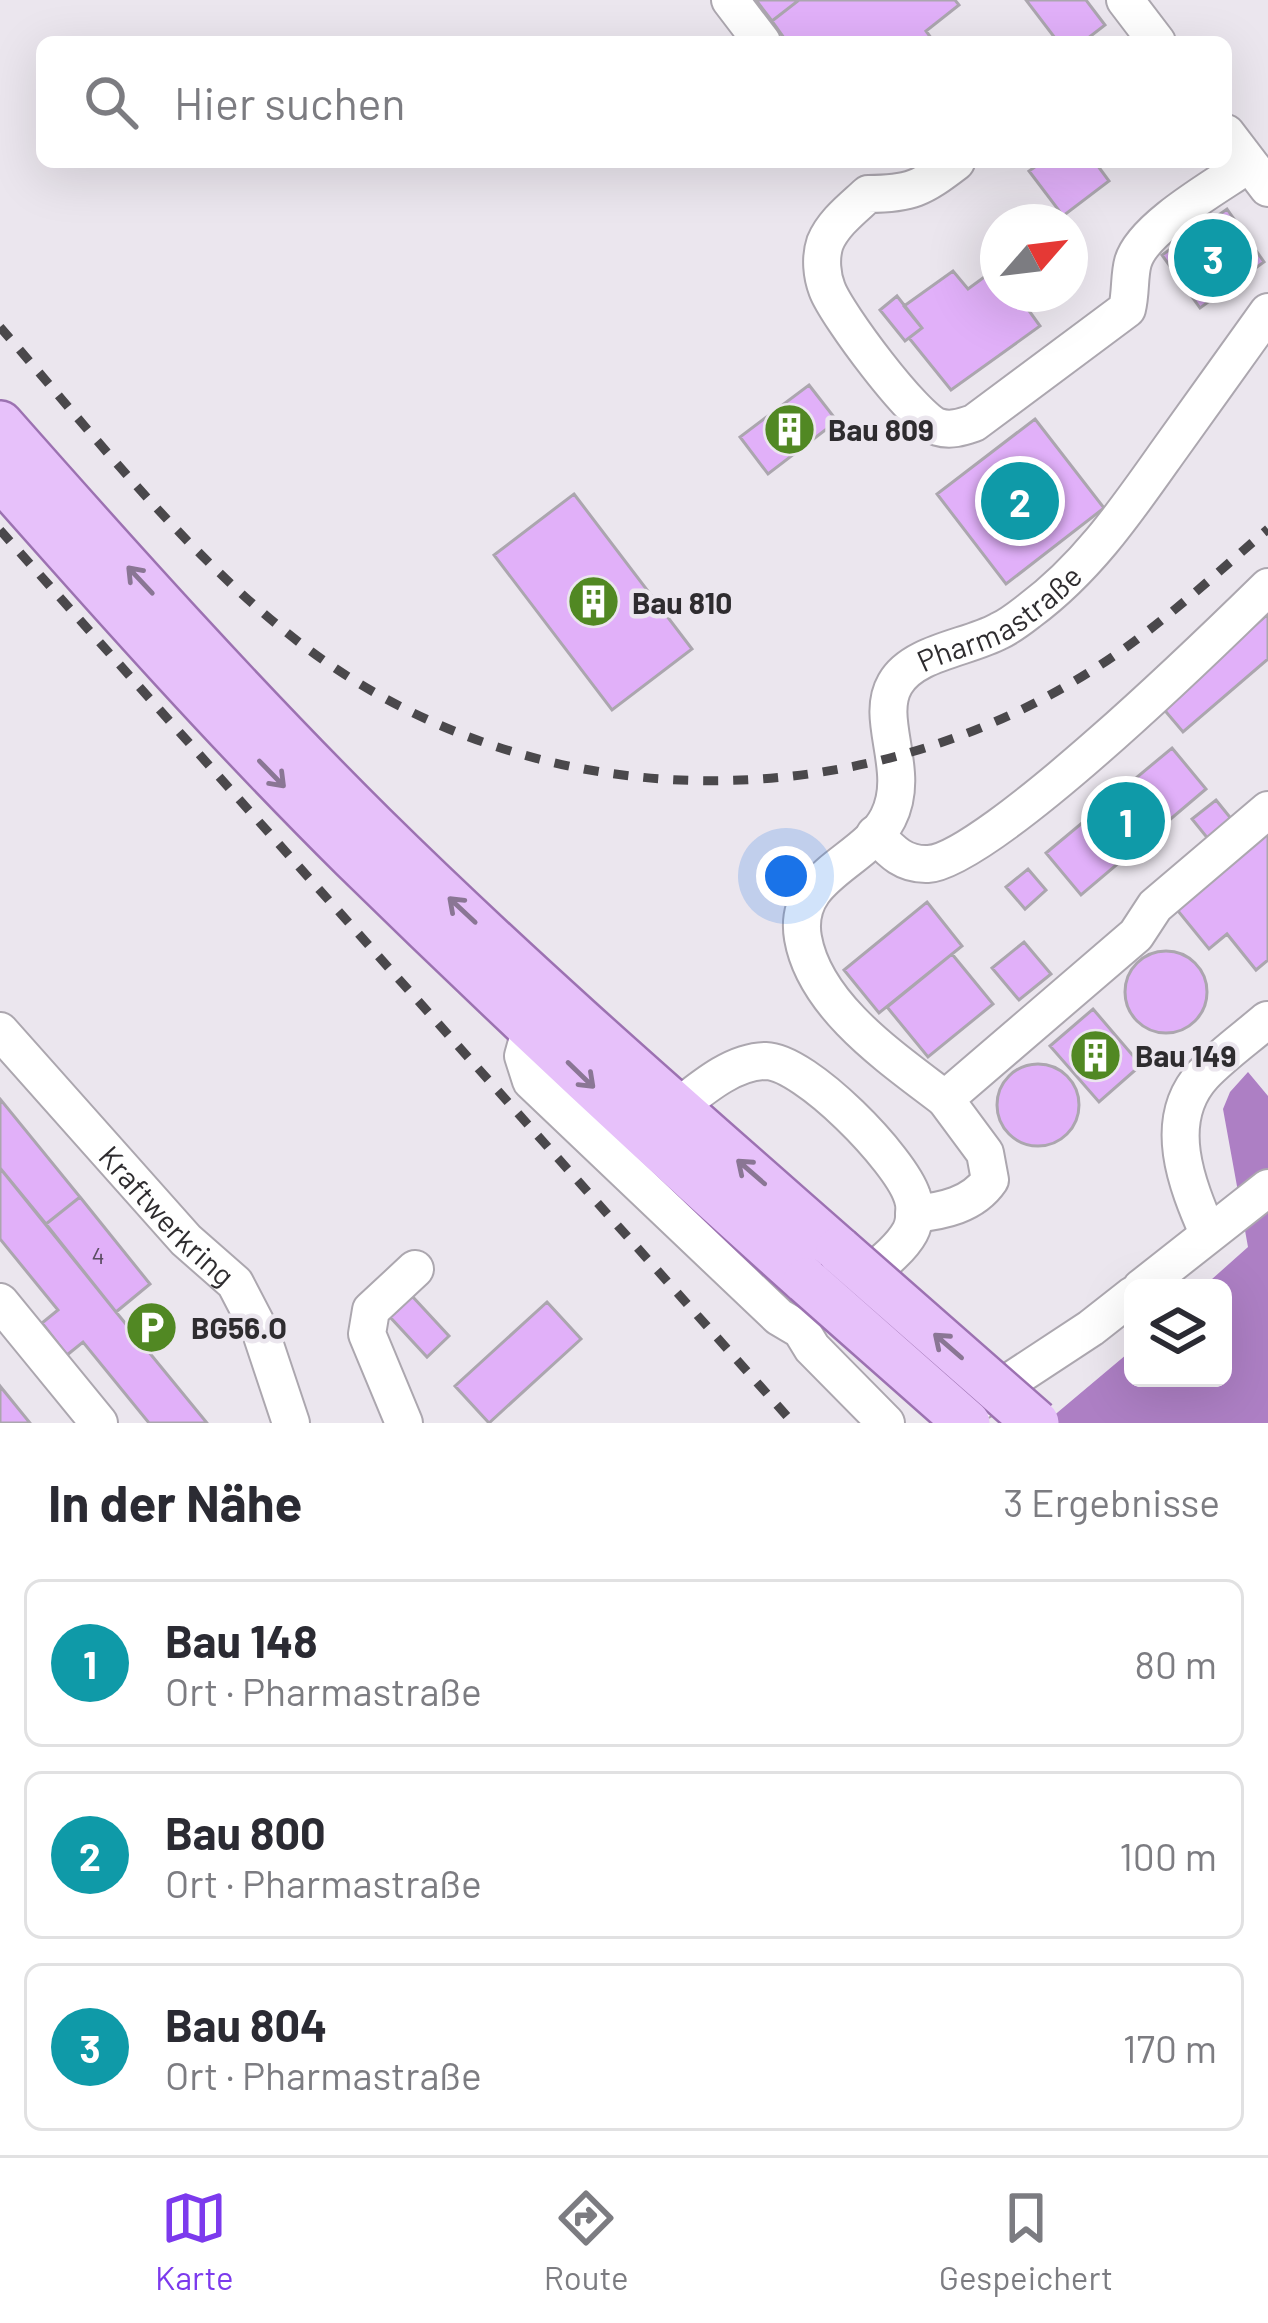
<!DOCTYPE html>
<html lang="de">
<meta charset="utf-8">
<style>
body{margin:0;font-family:Barlow,sans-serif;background:#f7f7f7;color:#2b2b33}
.controls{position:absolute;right:36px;bottom:36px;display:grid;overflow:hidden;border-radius:18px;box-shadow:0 12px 48px #0002}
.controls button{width:108px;height:108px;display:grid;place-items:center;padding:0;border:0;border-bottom:3px solid #e1e1e2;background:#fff;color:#2b2b33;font:60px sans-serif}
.compass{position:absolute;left:980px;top:204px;width:108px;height:108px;border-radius:50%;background:#fff;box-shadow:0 12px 48px #0002;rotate:62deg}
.you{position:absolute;left:786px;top:876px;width:42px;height:42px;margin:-30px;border:9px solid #fff;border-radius:50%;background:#1a73e8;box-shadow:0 0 0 18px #1a73e833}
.badge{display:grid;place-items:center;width:78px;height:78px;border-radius:50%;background:#7c3aed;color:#fff;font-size:39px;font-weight:700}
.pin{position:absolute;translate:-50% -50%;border:6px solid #fff;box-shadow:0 3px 12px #0006}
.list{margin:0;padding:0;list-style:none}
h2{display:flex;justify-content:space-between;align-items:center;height:156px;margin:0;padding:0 48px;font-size:51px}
h2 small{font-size:39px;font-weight:400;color:#7c7c81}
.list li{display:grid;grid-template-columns:78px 1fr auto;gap:36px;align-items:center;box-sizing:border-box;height:168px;margin:0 24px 24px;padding:0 24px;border:3px solid #e1e1e2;border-radius:18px}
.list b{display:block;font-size:45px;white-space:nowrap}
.list p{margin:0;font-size:39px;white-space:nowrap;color:#7c7c81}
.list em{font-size:39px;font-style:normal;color:#7c7c81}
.icon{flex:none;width:66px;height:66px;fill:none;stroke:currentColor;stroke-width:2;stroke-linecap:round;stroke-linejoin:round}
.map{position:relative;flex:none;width:1268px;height:1423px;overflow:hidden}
.search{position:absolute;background:#fff;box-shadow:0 12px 48px #0002;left:36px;right:36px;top:36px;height:132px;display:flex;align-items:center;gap:30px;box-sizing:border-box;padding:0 42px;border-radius:18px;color:#7c7c81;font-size:45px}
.sheet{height:732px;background:#fff}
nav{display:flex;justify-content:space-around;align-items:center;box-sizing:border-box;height:168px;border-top:3px solid #e1e1e2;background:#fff;font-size:33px;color:#7c7c81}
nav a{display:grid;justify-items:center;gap:6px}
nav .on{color:#7c3aed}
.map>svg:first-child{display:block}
</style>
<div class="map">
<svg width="1268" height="1423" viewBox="0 0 1268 1423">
<rect width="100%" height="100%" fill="#ebe6ee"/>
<!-- water -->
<path fill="#ad7fc4" d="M1248 1072 1268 1096V1423H1045L1133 1349V1378H1223V1288H1202L1248 1247 1223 1109 1230 1092Z"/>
<!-- building -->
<path fill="#e1b0f9" stroke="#aba6ae" stroke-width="3" d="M756 0H799L772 21Z
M799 0H955L959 5 926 31 934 42H787L772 21Z
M1026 0H1086L1105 25 1083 42H1058Z
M1042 162H1095L1109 181 1063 216 1029 171Z
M1227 209 1264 262 1200 308 1162 255Z
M998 267V294H1017L1040 326 951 390 909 338 922 328 904 306 953 271 968 289Z
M897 296 922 328 905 341 880 310Z
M809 385 837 421 768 474 740 437Z
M1035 419 1104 508 1006 584 937 494Z
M574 494 692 649 612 710 494 555Z
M1268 614V659L1183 732 1161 706Z
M1172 748 1206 789 1081 895 1046 853Z
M1216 800 1233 821 1209 840 1192 819Z
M1268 829V960L1256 970 1227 934 1209 949 1174 906Z
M1028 869 1046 890 1025 909 1006 887Z
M927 902 962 946 879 1013 844 970Z
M1024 942 1051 974 1019 1000 992 968Z
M1125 992a41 41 0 1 1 82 0a41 41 0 1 1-82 0Z
M952 954 993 1004 928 1057 887 1007Z
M1093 1009 1141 1065 1099 1102 1050 1046Z
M997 1105a41 41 0 1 1 82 0a41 41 0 1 1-82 0Z
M0 1099 80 1197 46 1224 0 1168Z
M0 1168 116 1312 207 1423H149L83 1342 67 1355 42 1323 58 1310 0 1239Z
M80 1197 150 1284 116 1312 46 1224Z
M412 1296 449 1336 427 1357 390 1317Z
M547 1302 581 1339 489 1423 455 1386Z
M0 1386 30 1423H0Z"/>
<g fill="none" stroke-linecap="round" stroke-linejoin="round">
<defs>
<g id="minor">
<path d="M730 0 762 42"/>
<path d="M1125 0 1157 42"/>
<path d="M1226 133 1268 188"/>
<path d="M956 162C922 188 911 194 868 194 853 208 833 223 825 243 820 258 822 276 827 289 836 314 915 420 938 427 951 431 962 427 974 423L1127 309C1131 293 1129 276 1133 262 1143 227 1219 185 1249 164"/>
<path d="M875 834C891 851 903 865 928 864 988 861 1215 639 1268 587"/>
<path d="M531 1027 523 1056 531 1081 779 1317 801 1330 812 1348 886 1423"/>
<path id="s1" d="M0 1031 186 1240 235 1283 261 1333 291 1423"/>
<path id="s2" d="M945 1099C893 1059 815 1007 803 938 792 875 865 863 888 818 912 771 874 720 895 684 913 652 968 648 999 631 1010 626 1020 618 1029 611 1087 568 1126 511 1167 453 1201 406 1234 359 1268 312"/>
<path d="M677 1108C701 1089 733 1061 766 1061 806 1062 900 1159 912 1196 916 1206 915 1223 910 1232 898 1254 868 1273 850 1290"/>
<path d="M914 1214C943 1211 973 1205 990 1180L985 1153 945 1099 1136 935 1155 906 1268 810"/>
<path d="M1208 1233C1187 1185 1161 1121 1203 1075 1222 1055 1246 1038 1267 1020"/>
<path d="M1141 1288 1268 1188"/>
<path d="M0 1302 99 1423"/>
<path d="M980 1401 1091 1328 1133 1295"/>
<path d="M404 1423 367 1334 371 1310 415 1269"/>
</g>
<path id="major" d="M0 424C121 561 243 697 373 826 522 973 681 1111 839 1250
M0 476C115 606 230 735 353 857 501 1002 652 1143 806 1281"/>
</defs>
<!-- minor casing -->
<use href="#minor" stroke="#aca7af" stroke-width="40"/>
<!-- major casing -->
<use href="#major" stroke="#9c72b1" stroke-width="50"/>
<!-- minor -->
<use href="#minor" stroke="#fff" stroke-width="36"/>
<!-- major -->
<use href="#major" stroke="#e7c1fa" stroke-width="45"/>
<!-- rail -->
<path stroke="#4a484b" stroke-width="9" stroke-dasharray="15 15" stroke-linecap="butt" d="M0 327C93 434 187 556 300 643 529 819 849 824 1091 671 1155 631 1211 578 1268 529
M0 530 793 1423"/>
<defs>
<path id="major-bridge" d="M839 1250 1036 1423
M806 1281 967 1423"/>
</defs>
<!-- major-bridge casing -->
<use href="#major-bridge" stroke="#9c72b1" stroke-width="50" stroke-linecap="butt"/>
<!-- major-bridge -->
<use href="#major-bridge" stroke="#e7c1fa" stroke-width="45"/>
</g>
<!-- one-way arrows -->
<defs><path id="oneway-shaft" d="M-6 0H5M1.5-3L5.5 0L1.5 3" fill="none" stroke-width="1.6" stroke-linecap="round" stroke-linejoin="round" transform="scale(3)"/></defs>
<g stroke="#8a7694">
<use href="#oneway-shaft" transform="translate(140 580) rotate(-133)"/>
<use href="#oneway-shaft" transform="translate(272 774) rotate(46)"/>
<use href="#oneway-shaft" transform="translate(462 910) rotate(-137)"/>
<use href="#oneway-shaft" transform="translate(581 1075) rotate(44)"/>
<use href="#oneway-shaft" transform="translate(751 1172) rotate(-139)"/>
<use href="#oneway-shaft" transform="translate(948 1346) rotate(-139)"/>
</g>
<!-- icons -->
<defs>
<symbol id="building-disc" viewBox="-11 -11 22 22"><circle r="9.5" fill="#518823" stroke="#ebe6ee"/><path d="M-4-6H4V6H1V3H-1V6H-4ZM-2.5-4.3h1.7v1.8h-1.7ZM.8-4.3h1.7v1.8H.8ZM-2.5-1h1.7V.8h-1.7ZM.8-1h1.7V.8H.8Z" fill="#fff"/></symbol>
<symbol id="parking-disc" viewBox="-11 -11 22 22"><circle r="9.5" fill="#518823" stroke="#ebe6ee"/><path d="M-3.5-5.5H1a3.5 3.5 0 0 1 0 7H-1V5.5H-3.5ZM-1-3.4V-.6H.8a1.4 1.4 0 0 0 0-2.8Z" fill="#fff"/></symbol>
</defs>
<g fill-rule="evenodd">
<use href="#building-disc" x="760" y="400" width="59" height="59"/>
<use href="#building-disc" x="564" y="572" width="59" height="59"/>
<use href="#building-disc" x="1066" y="1026" width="59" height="59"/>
<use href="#parking-disc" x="122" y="1298" width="59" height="59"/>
</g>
<g text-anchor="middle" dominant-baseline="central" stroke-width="9" stroke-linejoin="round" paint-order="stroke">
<!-- number labels -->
<g font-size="24" fill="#5b4d62">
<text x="98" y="1254">4</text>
</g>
<!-- poi labels -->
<g font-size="30" font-weight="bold" fill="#2e2c2f" stroke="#ebe6ee" text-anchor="start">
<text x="828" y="429">Bau 809</text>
<text x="632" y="602">Bau 810</text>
<text x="1135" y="1055">Bau 149</text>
<text x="191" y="1327">BG56.O</text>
</g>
<!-- street labels -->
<g font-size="30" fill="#2e2c2f" stroke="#ebe6ee">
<text stroke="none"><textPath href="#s2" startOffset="636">Pharmastraße</textPath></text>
<text stroke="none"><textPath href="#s1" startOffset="249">Kraftwerkring</textPath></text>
</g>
</g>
</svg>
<div class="controls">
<button><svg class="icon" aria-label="layers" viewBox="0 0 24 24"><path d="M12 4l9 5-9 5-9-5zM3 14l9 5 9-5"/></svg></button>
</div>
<svg class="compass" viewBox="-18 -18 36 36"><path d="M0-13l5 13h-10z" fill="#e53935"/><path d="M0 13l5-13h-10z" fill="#7c7c81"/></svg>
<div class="you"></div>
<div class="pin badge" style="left:1126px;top:821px;background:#0f9aa8">1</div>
<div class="pin badge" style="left:1020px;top:501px;background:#0f9aa8">2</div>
<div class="pin badge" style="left:1213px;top:258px;background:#0f9aa8">3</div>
<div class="search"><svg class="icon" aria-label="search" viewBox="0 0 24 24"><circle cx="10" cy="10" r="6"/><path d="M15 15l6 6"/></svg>Hier suchen</div>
</div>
<section class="sheet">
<h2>In der Nähe<small>3 Ergebnisse</small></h2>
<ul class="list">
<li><span class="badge" style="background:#0f9aa8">1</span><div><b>Bau 148</b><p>Ort · Pharmastraße</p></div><em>80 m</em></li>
<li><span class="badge" style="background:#0f9aa8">2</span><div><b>Bau 800</b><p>Ort · Pharmastraße</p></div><em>100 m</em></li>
<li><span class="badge" style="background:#0f9aa8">3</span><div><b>Bau 804</b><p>Ort · Pharmastraße</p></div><em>170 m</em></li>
</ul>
</section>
<nav>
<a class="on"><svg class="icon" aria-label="map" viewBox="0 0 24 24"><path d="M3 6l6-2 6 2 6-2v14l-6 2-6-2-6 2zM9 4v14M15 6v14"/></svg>Karte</a>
<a><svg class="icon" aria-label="directions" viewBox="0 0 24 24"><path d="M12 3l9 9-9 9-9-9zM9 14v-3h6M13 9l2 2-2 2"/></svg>Route</a>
<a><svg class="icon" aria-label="saved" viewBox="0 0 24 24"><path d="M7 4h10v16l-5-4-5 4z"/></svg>Gespeichert</a>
</nav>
